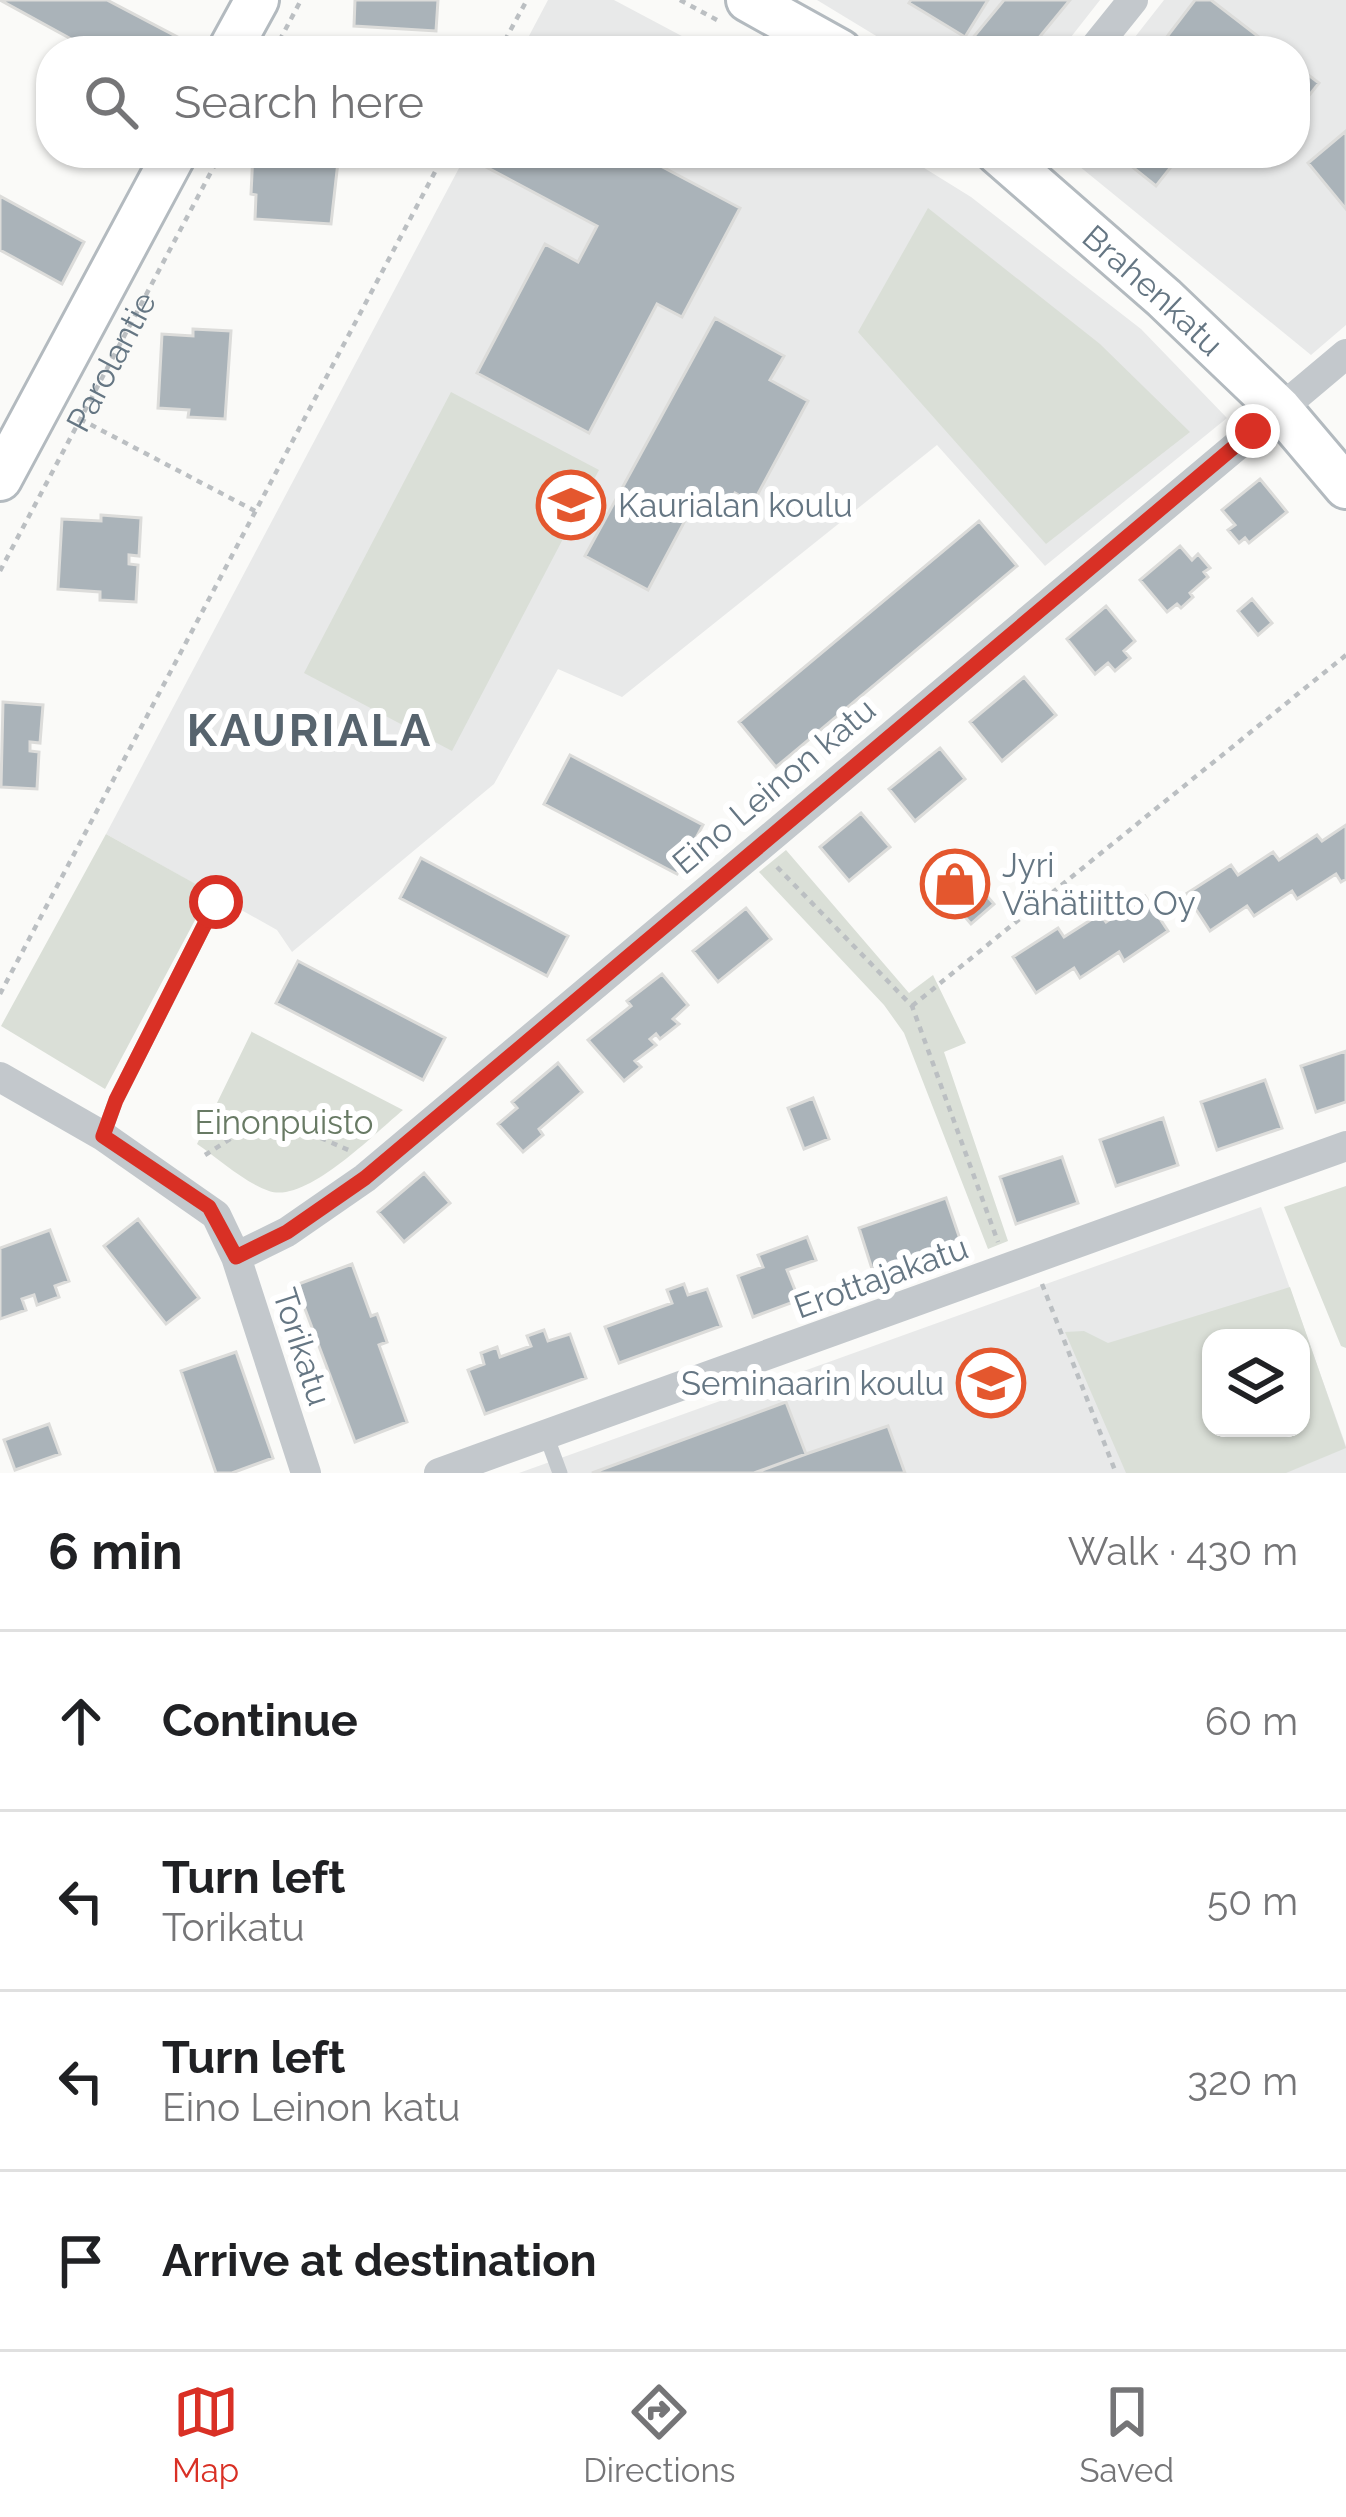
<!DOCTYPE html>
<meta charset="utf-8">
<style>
body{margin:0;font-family:Raleway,sans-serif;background:#f2f2f2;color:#202124}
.controls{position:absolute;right:36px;bottom:36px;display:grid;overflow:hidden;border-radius:24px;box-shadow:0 3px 9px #0004}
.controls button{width:108px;height:108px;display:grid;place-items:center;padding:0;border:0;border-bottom:3px solid #e0e0e0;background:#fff;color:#202124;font:60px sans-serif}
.stop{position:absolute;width:36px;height:36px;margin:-27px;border:9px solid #d93025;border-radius:50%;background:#fff}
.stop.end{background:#d93025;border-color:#fff;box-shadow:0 3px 12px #0008}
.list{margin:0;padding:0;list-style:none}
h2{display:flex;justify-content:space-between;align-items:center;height:156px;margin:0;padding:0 48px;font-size:51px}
h2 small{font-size:39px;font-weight:400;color:#757577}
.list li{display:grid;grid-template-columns:78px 1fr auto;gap:36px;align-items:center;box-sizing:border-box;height:180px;padding:0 48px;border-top:3px solid #e0e0e0}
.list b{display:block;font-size:45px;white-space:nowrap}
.list p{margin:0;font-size:39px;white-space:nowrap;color:#757577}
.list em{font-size:39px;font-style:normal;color:#757577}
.icon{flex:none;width:66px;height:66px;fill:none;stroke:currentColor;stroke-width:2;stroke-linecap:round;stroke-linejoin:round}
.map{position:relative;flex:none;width:1346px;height:1473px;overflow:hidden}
.search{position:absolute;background:#fff;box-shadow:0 3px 9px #0004;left:36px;right:36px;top:36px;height:132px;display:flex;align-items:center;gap:30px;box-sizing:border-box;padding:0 42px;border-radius:48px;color:#757577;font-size:45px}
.sheet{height:876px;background:#fff}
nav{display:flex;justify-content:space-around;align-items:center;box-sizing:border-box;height:168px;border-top:3px solid #e0e0e0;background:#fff;font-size:33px;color:#757577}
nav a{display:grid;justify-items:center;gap:6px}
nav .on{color:#d93025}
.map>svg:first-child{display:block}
</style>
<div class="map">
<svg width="1346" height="1473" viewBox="0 0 1346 1473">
<rect width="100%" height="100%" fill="#fafaf8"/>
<!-- built -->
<path fill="#e8e9e9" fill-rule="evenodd" d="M548 0H614L710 51H521Z
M817 0H1100L1060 51H901Z
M1164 0H1346V325L1311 355 1063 153H1295V51H1124Z
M467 153H900L971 197 1141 329 1227 418 1045 566 937 445 622 697 558 669 494 784 292 952 277 930 106 834Z
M1261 1207 1346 1446V1473H519ZM1211 1338H1301V1428H1211Z"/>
<!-- green -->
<path fill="#dadfd7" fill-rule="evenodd" d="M928 208 1100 344 1190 432 1046 544 858 332Z
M451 392 599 470 452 751 304 673Z
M106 834 210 892 105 1089 1 1026Z
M786 850 909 993 933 975 966 1043 944 1052 1008 1241 988 1249 904 1033 884 1005 759 872Z
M252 1031V1032L403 1110C375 1133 306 1204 269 1191 244 1182 220 1160 197 1144Z
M1346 1186V1348L1341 1346 1284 1207Z
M1290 1287 1346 1448 1286 1473H1126L1065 1332 1084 1331 1108 1343ZM1211 1338H1301V1428H1211Z"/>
<!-- building -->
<path fill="#aab3b9" stroke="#dcdcda" stroke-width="3" d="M0 0H107L185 41 180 51H93Z
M355 0H438L436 31 354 26Z
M911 0H988L965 37 909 3Z
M1004 0H1070L1028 51H985L971 40Z
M1195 0H1211L1277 51H1156Z
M1295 65 1319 83 1295 113Z
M1346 131V209L1308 163Z
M253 153H339L331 224 255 219 256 195 251 194Z
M477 153H636L740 208 682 317 657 304 589 433 477 373 545 244 578 262 597 226 473 160Z
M1115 153H1182L1156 186Z
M0 196 84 242 62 284 0 250Z
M715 318 784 356 770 380 808 401 753 503 735 493 723 515 696 500 648 590 585 556Z
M193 329 231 331 225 419 188 417 189 410 158 408 162 334 193 336Z
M1260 479 1287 512 1249 543 1245 538 1239 543 1228 530 1235 525 1222 510Z
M101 515 141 518 139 556 129 555V564L138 565 136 602 100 600V592L58 589 62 519 101 521Z
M979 521 1017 566 776 767 739 722Z
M1180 546 1192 560 1198 554 1210 568 1204 572 1208 577 1190 593 1193 597 1181 608 1177 604 1167 612 1140 580Z
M1252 599 1272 623 1258 635 1238 611Z
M1106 606 1135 641 1124 651 1130 658 1115 671 1108 663 1095 674 1067 639Z
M1024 677 1056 715 1002 761 970 722Z
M3 702 43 705 40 743 30 742V751L39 752 37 789 1 787Z
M940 748 965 779 915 821 889 789Z
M570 755 703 825 677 874 544 804Z
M861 813 890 847 849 881 820 847Z
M1346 825V879L1341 882 1336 874 1297 899 1292 891 1254 916 1247 906 1210 931 1186 894 1231 865 1238 875 1273 852 1279 860 1317 835 1322 841Z
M421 858 568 936 547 976 400 898Z
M963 868 994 904 971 924 940 888Z
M1145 896 1168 931 1124 961 1119 952 1080 978 1074 968 1036 993 1013 957 1058 928 1064 937 1100 914 1106 922Z
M746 908 771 939 718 982 693 951Z
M298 961 445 1038 423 1080 276 1003Z
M662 974 688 1005 673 1019 679 1024 660 1039 656 1034 650 1039 656 1045 635 1061 641 1067 624 1081 588 1040 631 1006 627 1001Z
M1346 1051V1102L1316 1112 1301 1066Z
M558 1063 582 1092 539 1129 543 1135 523 1152 498 1124 517 1108 512 1102Z
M1265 1080 1282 1128 1217 1150 1201 1102Z
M813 1098 829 1139 804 1149 788 1108Z
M1163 1118 1178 1165 1116 1186 1100 1140Z
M1062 1157 1078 1203 1016 1224 1000 1177Z
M424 1173 450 1203 404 1242 378 1212Z
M946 1198 962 1245 874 1275 859 1228Z
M138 1219 199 1298 166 1324 104 1246Z
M50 1230 69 1281 55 1286 59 1297 37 1305 34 1295 22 1299 26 1310 0 1319V1248Z
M807 1237 816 1260 787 1270 799 1300 753 1317 738 1276 763 1267 758 1255Z
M352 1264 371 1316 377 1314 387 1342 379 1345 407 1422 355 1442 296 1285Z
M684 1284 688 1295 707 1289 721 1326 619 1363 605 1327 672 1303 667 1290Z
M544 1330 548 1341 570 1334 586 1378 485 1414 468 1370 484 1364 481 1353 497 1347 500 1357 531 1346 527 1336Z
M236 1352 273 1458 232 1473H216L181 1371Z
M786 1402 806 1454 754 1473H592Z
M49 1424 60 1454 15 1470 4 1440Z
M888 1426 905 1473H754L806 1454Z"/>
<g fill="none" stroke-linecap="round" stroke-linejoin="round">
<defs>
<g id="secondary">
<path d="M748 0 840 51"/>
<path d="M229 51 257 0"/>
<path id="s2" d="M998 153 1164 298 1280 409 1346 487"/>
<path d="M0 479 175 153"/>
</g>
</defs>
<!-- secondary casing -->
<use href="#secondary" stroke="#b3babf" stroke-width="48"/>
<!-- path -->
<g stroke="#bbbfc2" stroke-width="4.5" stroke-dasharray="6 6" stroke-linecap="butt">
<path d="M680 0 717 20"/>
<path d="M274 51 301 0"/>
<path d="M499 51 527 0"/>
<path d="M952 153 967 163"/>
<path d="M80 419 255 511"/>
<path id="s1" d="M0 571 221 153"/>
<path d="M777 867 912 1006 998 1242"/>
<path d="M0 994 445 153"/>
<path d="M912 1006 1346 655"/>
<path d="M205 1155 268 1115 353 1152"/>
<path d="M1042 1284 1116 1473"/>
</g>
<!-- service -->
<path stroke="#c3c8cc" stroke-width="15" d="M103 1136 116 1100 216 902
M546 1435 560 1473"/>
<!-- minor -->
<path stroke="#c3c8cc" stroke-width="30" d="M1092 51 1133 0
M0 1077 103 1136 216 1215 236 1257 306 1473
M236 1257 287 1232 365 1178 1346 354
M439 1473 1346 1146"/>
<!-- secondary -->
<use href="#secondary" stroke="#fff" stroke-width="42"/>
</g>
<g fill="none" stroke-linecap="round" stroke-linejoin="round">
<!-- route -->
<path stroke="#d93025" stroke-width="15" d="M216 902 116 1100 103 1136 209 1207 236 1257 287 1232 365 1178 1253 431"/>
</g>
<!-- icons -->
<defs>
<symbol id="school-ring" viewBox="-11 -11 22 22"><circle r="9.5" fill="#fff" stroke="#e4572e" stroke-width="1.5"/><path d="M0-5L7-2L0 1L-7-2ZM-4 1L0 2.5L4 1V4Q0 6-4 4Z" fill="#e4572e"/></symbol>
<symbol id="shop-ring" viewBox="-11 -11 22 22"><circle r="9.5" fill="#fff" stroke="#e4572e" stroke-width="1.5"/><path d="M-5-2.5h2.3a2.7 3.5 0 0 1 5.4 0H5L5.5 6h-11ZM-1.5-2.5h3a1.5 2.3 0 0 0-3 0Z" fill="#e4572e"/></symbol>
</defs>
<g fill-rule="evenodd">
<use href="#school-ring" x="533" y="467" width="76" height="76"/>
<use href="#shop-ring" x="917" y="846" width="76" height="76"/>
<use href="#school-ring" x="953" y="1345" width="76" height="76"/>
</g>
<g text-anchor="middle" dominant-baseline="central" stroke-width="12" stroke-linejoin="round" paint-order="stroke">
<!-- street labels -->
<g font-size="33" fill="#657683" stroke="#fff">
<text stroke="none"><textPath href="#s2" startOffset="207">Brahenkatu</textPath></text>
<text stroke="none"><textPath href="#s1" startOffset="237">Parolantie</textPath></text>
<text transform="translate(774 786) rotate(-40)">Eino Leinon katu</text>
<text transform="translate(881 1277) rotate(-20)">Erottajakatu</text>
<text transform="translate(302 1347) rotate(72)">Torikatu</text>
</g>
<!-- poi labels -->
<g font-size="33" fill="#657683" stroke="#fff" text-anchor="start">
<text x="618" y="505">Kaurialan koulu</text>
<text x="1002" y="865">Jyri<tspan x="1002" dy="38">Vähätiitto Oy</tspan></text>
<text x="944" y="1383" text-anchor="end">Seminaarin koulu</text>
</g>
<!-- park labels -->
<g font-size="33" fill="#687a64" stroke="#fff">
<text x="284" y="1122">Einonpuisto</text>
</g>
<!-- district labels -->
<g font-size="45" font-weight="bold" letter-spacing="3" fill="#57646e" stroke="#fff">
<text x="310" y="730">KAURIALA</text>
</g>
</g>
</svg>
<div class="controls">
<button><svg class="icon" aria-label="layers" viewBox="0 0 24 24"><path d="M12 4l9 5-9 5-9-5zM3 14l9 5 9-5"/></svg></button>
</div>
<div class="stop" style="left:216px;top:902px"></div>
<div class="stop end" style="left:1253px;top:431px"></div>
<div class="search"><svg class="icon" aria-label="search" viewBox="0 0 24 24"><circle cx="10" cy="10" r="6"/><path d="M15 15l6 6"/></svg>Search here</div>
</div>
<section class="sheet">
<h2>6 min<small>Walk · 430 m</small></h2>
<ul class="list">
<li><svg class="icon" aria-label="ahead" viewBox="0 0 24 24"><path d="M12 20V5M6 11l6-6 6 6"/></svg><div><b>Continue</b></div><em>60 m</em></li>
<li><svg class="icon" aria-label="left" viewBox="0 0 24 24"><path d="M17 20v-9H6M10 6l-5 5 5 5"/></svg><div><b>Turn left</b><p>Torikatu</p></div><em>50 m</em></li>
<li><svg class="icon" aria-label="left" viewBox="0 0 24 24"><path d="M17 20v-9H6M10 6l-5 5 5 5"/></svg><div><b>Turn left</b><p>Eino Leinon katu</p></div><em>320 m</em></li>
<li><svg class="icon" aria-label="arrive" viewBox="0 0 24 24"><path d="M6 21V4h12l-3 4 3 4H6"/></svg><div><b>Arrive at destination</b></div></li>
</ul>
</section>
<nav>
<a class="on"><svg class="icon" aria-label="map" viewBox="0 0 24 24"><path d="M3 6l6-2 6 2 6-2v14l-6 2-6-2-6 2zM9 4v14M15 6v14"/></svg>Map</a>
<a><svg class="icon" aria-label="directions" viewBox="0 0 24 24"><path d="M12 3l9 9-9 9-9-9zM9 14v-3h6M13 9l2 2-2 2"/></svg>Directions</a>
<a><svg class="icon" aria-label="saved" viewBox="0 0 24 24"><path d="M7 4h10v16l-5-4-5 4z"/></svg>Saved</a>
</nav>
